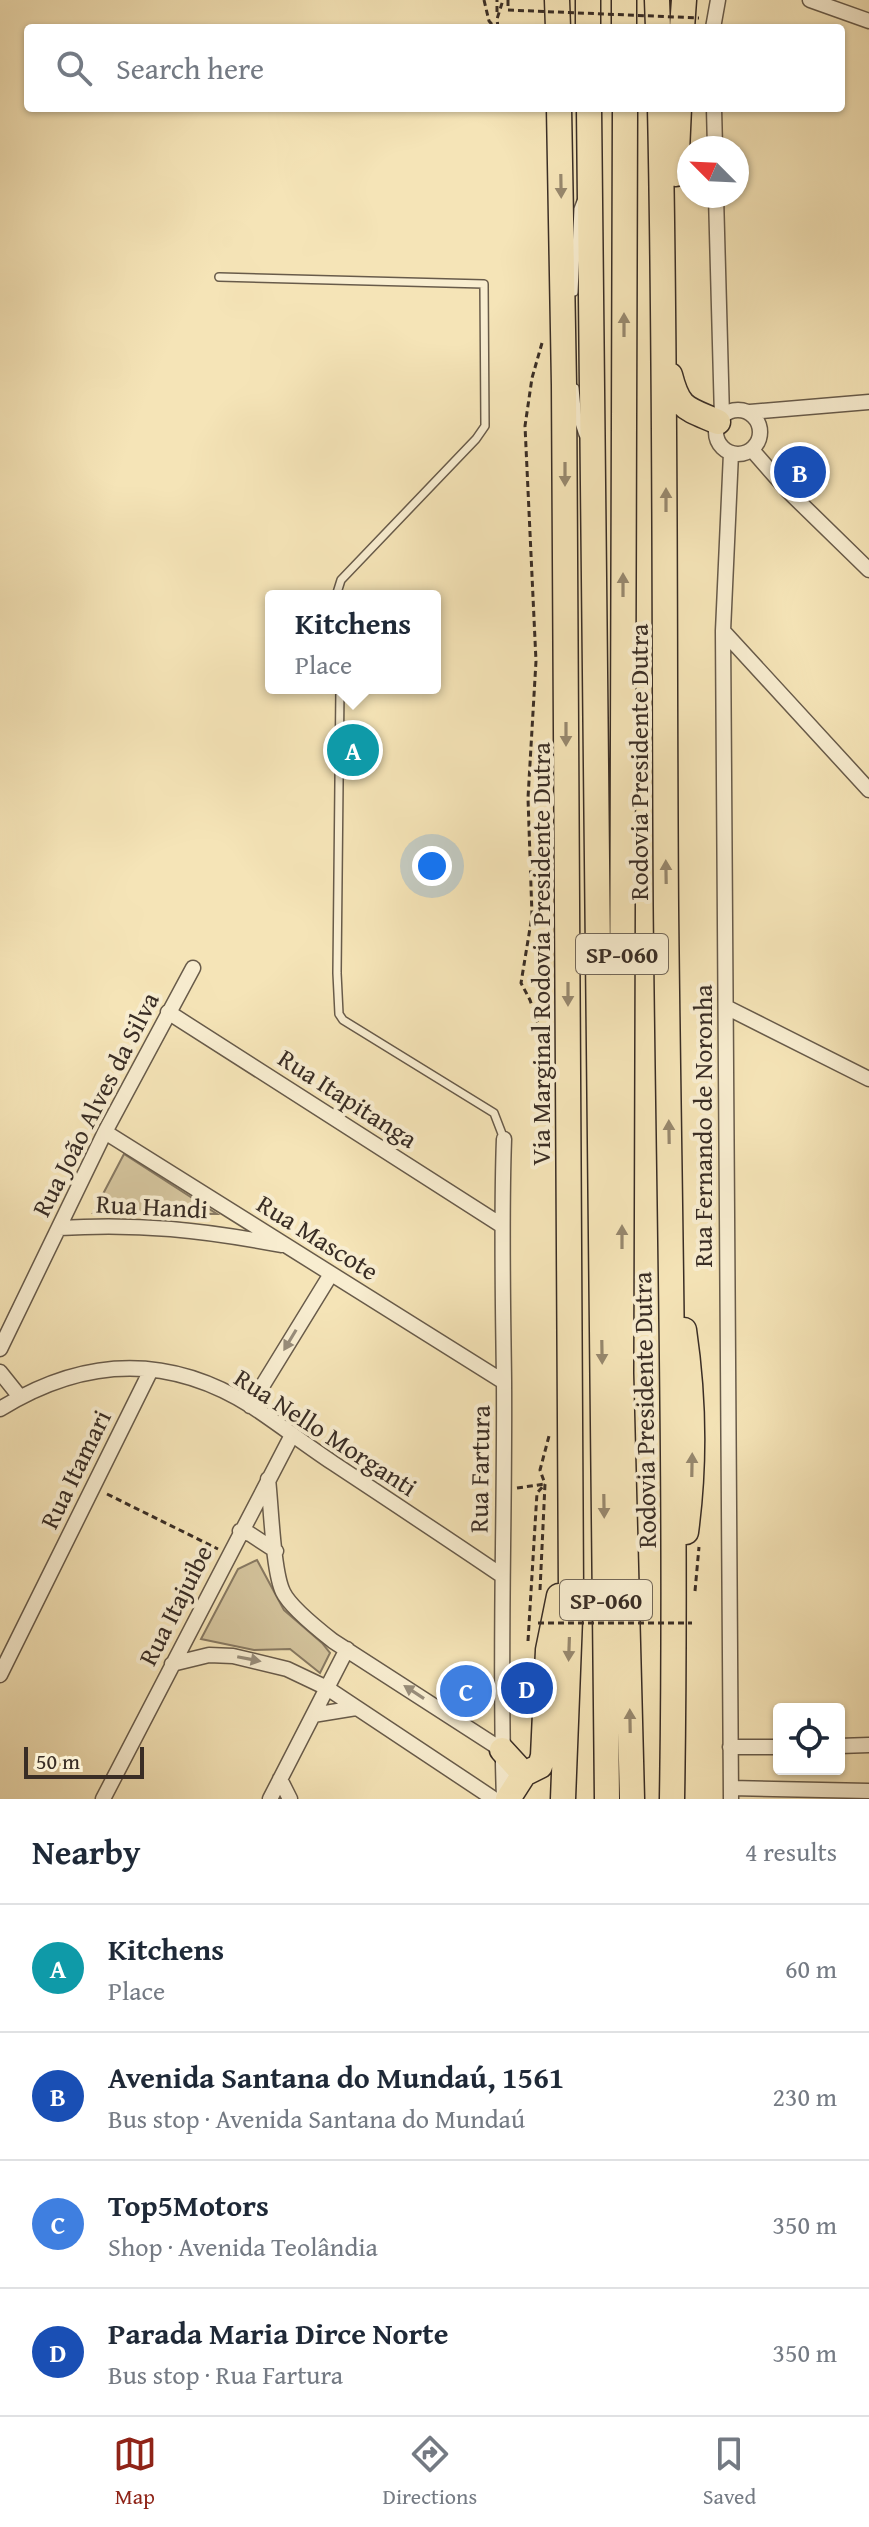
<!DOCTYPE html>
<meta charset="utf-8">
<style>
body{margin:0;font-family:"Gentium Book Plus",serif;background:#f6f6f7;color:#1f2937}
.controls{position:absolute;right:24px;bottom:24px;display:grid;overflow:hidden;border-radius:8px;box-shadow:0 2px 6px #0004}
.controls button{width:72px;height:72px;display:grid;place-items:center;padding:0;border:0;border-bottom:2px solid #e0e1e3;background:#fff;color:#1f2937;font:40px sans-serif}
.compass{position:absolute;left:677px;top:136px;width:72px;height:72px;border-radius:50%;background:#fff;box-shadow:0 2px 6px #0004;rotate:294deg}
.scale{position:absolute;left:24px;bottom:20px;width:120px;box-sizing:border-box;padding-left:8px;border:4px solid #392d25;border-top:0;font-size:22px;line-height:28px;white-space:nowrap;color:#392d25;-webkit-text-stroke:6px #f8edd0;paint-order:stroke}
.you{position:absolute;left:432px;top:866px;width:28px;height:28px;margin:-20px;border:6px solid #fff;border-radius:50%;background:#1a73e8;box-shadow:0 0 0 12px #1a73e833}
.badge{display:grid;place-items:center;width:52px;height:52px;border-radius:50%;background:#8f2418;color:#fff;font-size:26px;font-weight:700}
.pin{position:absolute;translate:-50% -50%;border:4px solid #fff;box-shadow:0 2px 8px #0006}
.popup{position:absolute;left:265px;top:590px;width:176px;height:104px;box-sizing:border-box;display:grid;place-content:center;border-radius:8px;background:#fff;filter:drop-shadow(0 2px 6px #0005);font-size:26px;white-space:nowrap;color:#747a83}
.popup b{font-size:30px;color:#1f2937}
.popup::after{content:'';position:absolute;left:50%;top:100%;margin-left:-16px;border:16px solid transparent;border-top-color:#fff}
.list{margin:0;padding:0;list-style:none}
h2{display:flex;justify-content:space-between;align-items:center;height:104px;margin:0;padding:0 32px;font-size:34px}
h2 small{font-size:26px;font-weight:400;color:#747a83}
.list li{display:grid;grid-template-columns:52px 1fr auto;gap:24px;align-items:center;box-sizing:border-box;height:128px;padding:0 32px;border-top:2px solid #e0e1e3}
.list b{display:block;font-size:30px;white-space:nowrap}
.list p{margin:0;font-size:26px;white-space:nowrap;color:#747a83}
.list em{font-size:26px;font-style:normal;color:#747a83}
.icon{flex:none;width:44px;height:44px;fill:none;stroke:currentColor;stroke-width:2;stroke-linecap:round;stroke-linejoin:round}
.map{position:relative;flex:none;width:869px;height:1799px;overflow:hidden}
.search{position:absolute;background:#fff;box-shadow:0 2px 6px #0004;left:24px;right:24px;top:24px;height:88px;display:flex;align-items:center;gap:20px;box-sizing:border-box;padding:0 28px;border-radius:8px;color:#747a83;font-size:30px}
.sheet{height:616px;background:#fff}
nav{display:flex;justify-content:space-around;align-items:center;box-sizing:border-box;height:112px;border-top:2px solid #e0e1e3;background:#fff;font-size:22px;color:#747a83}
nav a{display:grid;justify-items:center;gap:4px}
nav .on{color:#8f2418}
.map>svg:first-child{display:block}
</style>
<div class="map">
<svg width="869" height="1799" viewBox="0 0 869 1799">
<rect width="100%" height="100%" fill="#f5e4b7"/>
<filter id="stains"><feTurbulence type="fractalNoise" baseFrequency=".0025" numOctaves="4"/><feColorMatrix values="0 0 0 0 .2 0 0 0 0 .09 0 0 0 0 .02 0 0 0 .5 -.17"/></filter>
<radialGradient id="worn" r=".72"><stop offset=".6" stop-color="#630" stop-opacity="0"/><stop offset="1" stop-color="#630" stop-opacity=".3"/></radialGradient>
<!-- green -->
<path fill="#d5c59e" stroke="#877962" stroke-width="2" d="M124 1154 217 1214 93 1213Z
M257 1560 284 1610 322 1643 330 1653 320 1673 290 1649 254 1650 201 1639 238 1569Z"/>
<g fill="none" stroke-linecap="round" stroke-linejoin="round">
<defs>
<path id="lane" d="M219 277 484 284 485 426 476 439 341 580 336 596
M574 292 578 209 581 201
M575 388 578 420 583 435
M340 688 337 973 339 1014 343 1020 494 1113 504 1139"/>
<path id="street" d="M810 0 869 21
M713 28 718 0
M714 108 715 148
M716 196 722 417
M716 432a22 22 0 1 1 44 0a22 22 0 1 1-44 0Z
M750 412 869 402
M752 450 788 491 869 570
M723 631 869 790
M726 1007 869 1079
M168 1012 501 1225
M105 1132 504 1382
M504 1139C501 1220 503 1300 504 1381 505 1520 499 1660 504 1799
M59 1228C139 1223 203 1230 281 1245
M0 1349 105 1132 193 968
M0 1372 20 1397
M250 1406 331 1274
M0 1409C84 1357 168 1353 253 1407 280 1425 306 1445 333 1463 389 1500 445 1537 501 1575
M268 1479C271 1504 273 1572 283 1592 290 1607 319 1630 333 1641L502 1750
M240 1531 250 1534 276 1551
M172 1664 209 1655 233 1656 287 1669 327 1688 494 1799
M0 1675 151 1370
M313 1715 356 1708
M839 1746 869 1745
M730 1747H779
M280 1779 290 1799
M731 1788 869 1791
M103 1799 292 1435
M270 1799 347 1649
M731 1799 723 631 731 453"/>
<path id="highway" d="M557 0 558 28
M588 0V28
M624 0V28
M657 0 658 28
M682 28 684 0
M559 108 564 385 571 1593 563 1799
M589 108 607 1799
M625 108 621 1373 632 1799
M660 108C666 374 664 640 666 907 669 1204 677 1502 672 1799
M676 174 679 108
M670 375C679 410 686 408 718 422
M684 1330C694 1398 695 1465 686 1532
M502 1750 524 1774
M508 1799 524 1774 540 1766 543 1756 548 1650 559 1596"/>
</defs>
<!-- lane casing -->
<use href="#lane" stroke="#685b4a" stroke-width="10"/>
<!-- street casing -->
<use href="#street" stroke="#685b4a" stroke-width="17"/>
<!-- highway casing -->
<use href="#highway" stroke="#392d25" stroke-width="27"/>
<!-- path -->
<path stroke="#392d25" stroke-width="3" stroke-dasharray="6 4" stroke-linecap="butt" d="M484 0 489 21 495 28
M497 12V0
M498 28 497 19 503 0
M542 343 532 378 525 426 536 661 528 798 532 916 521 983 530 1000 547 1051
M517 1488 545 1484
M107 1494 218 1549
M540 1590 545 1484 540 1470 549 1436
M695 1591 699 1547
M528 1641 537 1493 545 1484"/>
<!-- lane -->
<use href="#lane" stroke="#f8edd0" stroke-width="7"/>
<!-- street -->
<use href="#street" stroke="#f8edd0" stroke-width="14"/>
<!-- highway -->
<use href="#highway" stroke="#f5e4b7" stroke-width="24"/>
<!-- path-bridge -->
<path stroke="#392d25" stroke-width="3" stroke-dasharray="6 4" stroke-linecap="butt" d="M508 0V10L699 18
M538 1623H692"/>
</g>
<!-- one-way arrows -->
<defs><path id="oneway-solid" d="M-6-.8H1V-3.2L6.5 0L1 3.2V.8H-6Z" transform="scale(2)"/></defs>
<g fill="#97886e">
<use href="#oneway-solid" transform="translate(561 186) rotate(89)"/>
<use href="#oneway-solid" transform="translate(624 325) rotate(-90)"/>
<use href="#oneway-solid" transform="translate(565 474) rotate(90)"/>
<use href="#oneway-solid" transform="translate(666 500) rotate(-90)"/>
<use href="#oneway-solid" transform="translate(623 585) rotate(-90)"/>
<use href="#oneway-solid" transform="translate(566 734) rotate(90)"/>
<use href="#oneway-solid" transform="translate(666 872) rotate(-91)"/>
<use href="#oneway-solid" transform="translate(568 994) rotate(90)"/>
<use href="#oneway-solid" transform="translate(669 1132) rotate(-91)"/>
<use href="#oneway-solid" transform="translate(622 1237) rotate(-90)"/>
<use href="#oneway-solid" transform="translate(602 1352) rotate(89)"/>
<use href="#oneway-solid" transform="translate(692 1465) rotate(-89)"/>
<use href="#oneway-solid" transform="translate(604 1506) rotate(89)"/>
<use href="#oneway-solid" transform="translate(569 1649) rotate(92)"/>
<use href="#oneway-solid" transform="translate(630 1721) rotate(-91)"/>
</g>
<g fill="#988d7a">
<use href="#oneway-solid" transform="translate(290 1340) rotate(121)"/>
<use href="#oneway-solid" transform="translate(249 1659) rotate(11)"/>
<use href="#oneway-solid" transform="translate(414 1692) rotate(-147)"/>
</g>
<g text-anchor="middle" dominant-baseline="central" stroke-width="8" stroke-linejoin="round" paint-order="stroke">
<!-- shield labels -->
<g fill="#f8edd0" stroke="#726758" stroke-width="2">
<rect x="576" y="934" width="92" height="40" rx="6"/>
<rect x="560" y="1580" width="92" height="40" rx="6"/>
</g>
<g font-size="24" font-weight="bold" fill="#392d25">
<text x="622" y="954">SP-060</text>
<text x="606" y="1600">SP-060</text>
</g>
<!-- street labels -->
<g font-size="26" fill="#392d25" stroke="#f8edd0">
<text transform="translate(638 762) rotate(-90)">Rodovia Presidente Dutra</text>
<text transform="translate(540 954) rotate(-90)">Via Marginal Rodovia Presidente Dutra</text>
<text transform="translate(348 1098) rotate(33)">Rua Itapitanga</text>
<text transform="translate(95 1104) rotate(-63)">Rua João Alves da Silva</text>
<text transform="translate(702 1126) rotate(-90)">Rua Fernando de Noronha</text>
<text transform="translate(152 1206) rotate(3)">Rua Handi</text>
<text transform="translate(318 1237) rotate(32)">Rua Mascote</text>
<text transform="translate(644 1410) rotate(-91)">Rodovia Presidente Dutra</text>
<text transform="translate(326 1432) rotate(33)">Rua Nello Morganti</text>
<text transform="translate(75 1469) rotate(-64)">Rua Itamari</text>
<text transform="translate(479 1469) rotate(-89)">Rua Fartura</text>
<text transform="translate(175 1605) rotate(-63)">Rua Itajuibe</text>
</g>
</g>
<rect width="100%" height="100%" filter="url(#stains)"/>
<rect width="100%" height="100%" fill="url(#worn)"/>
</svg>
<div class="controls">
<button><svg class="icon" aria-label="locate" viewBox="0 0 24 24"><circle cx="12" cy="12" r="6"/><path d="M12 2v4M12 18v4M2 12h4M18 12h4"/></svg></button>
</div>
<svg class="compass" viewBox="-18 -18 36 36"><path d="M0-13l5 13h-10z" fill="#e53935"/><path d="M0 13l5-13h-10z" fill="#747a83"/></svg>
<div class="scale">50 m</div>
<div class="you"></div>
<div class="pin badge" style="left:353px;top:750px;background:#0f9aa8">A</div>
<div class="popup"><b>Kitchens</b>Place</div>
<div class="pin badge" style="left:800px;top:472px;background:#1a4fb4">B</div>
<div class="pin badge" style="left:466px;top:1691px;background:#3f7fe0">C</div>
<div class="pin badge" style="left:527px;top:1688px;background:#1a4fb4">D</div>
<div class="search"><svg class="icon" aria-label="search" viewBox="0 0 24 24"><circle cx="10" cy="10" r="6"/><path d="M15 15l6 6"/></svg>Search here</div>
</div>
<section class="sheet">
<h2>Nearby<small>4 results</small></h2>
<ul class="list">
<li><span class="badge" style="background:#0f9aa8">A</span><div><b>Kitchens</b><p>Place</p></div><em>60 m</em></li>
<li><span class="badge" style="background:#1a4fb4">B</span><div><b>Avenida Santana do Mundaú, 1561</b><p>Bus stop · Avenida Santana do Mundaú</p></div><em>230 m</em></li>
<li><span class="badge" style="background:#3f7fe0">C</span><div><b>Top5Motors</b><p>Shop · Avenida Teolândia</p></div><em>350 m</em></li>
<li><span class="badge" style="background:#1a4fb4">D</span><div><b>Parada Maria Dirce Norte</b><p>Bus stop · Rua Fartura</p></div><em>350 m</em></li>
</ul>
</section>
<nav>
<a class="on"><svg class="icon" aria-label="map" viewBox="0 0 24 24"><path d="M3 6l6-2 6 2 6-2v14l-6 2-6-2-6 2zM9 4v14M15 6v14"/></svg>Map</a>
<a><svg class="icon" aria-label="directions" viewBox="0 0 24 24"><path d="M12 3l9 9-9 9-9-9zM9 14v-3h6M13 9l2 2-2 2"/></svg>Directions</a>
<a><svg class="icon" aria-label="saved" viewBox="0 0 24 24"><path d="M7 4h10v16l-5-4-5 4z"/></svg>Saved</a>
</nav>
